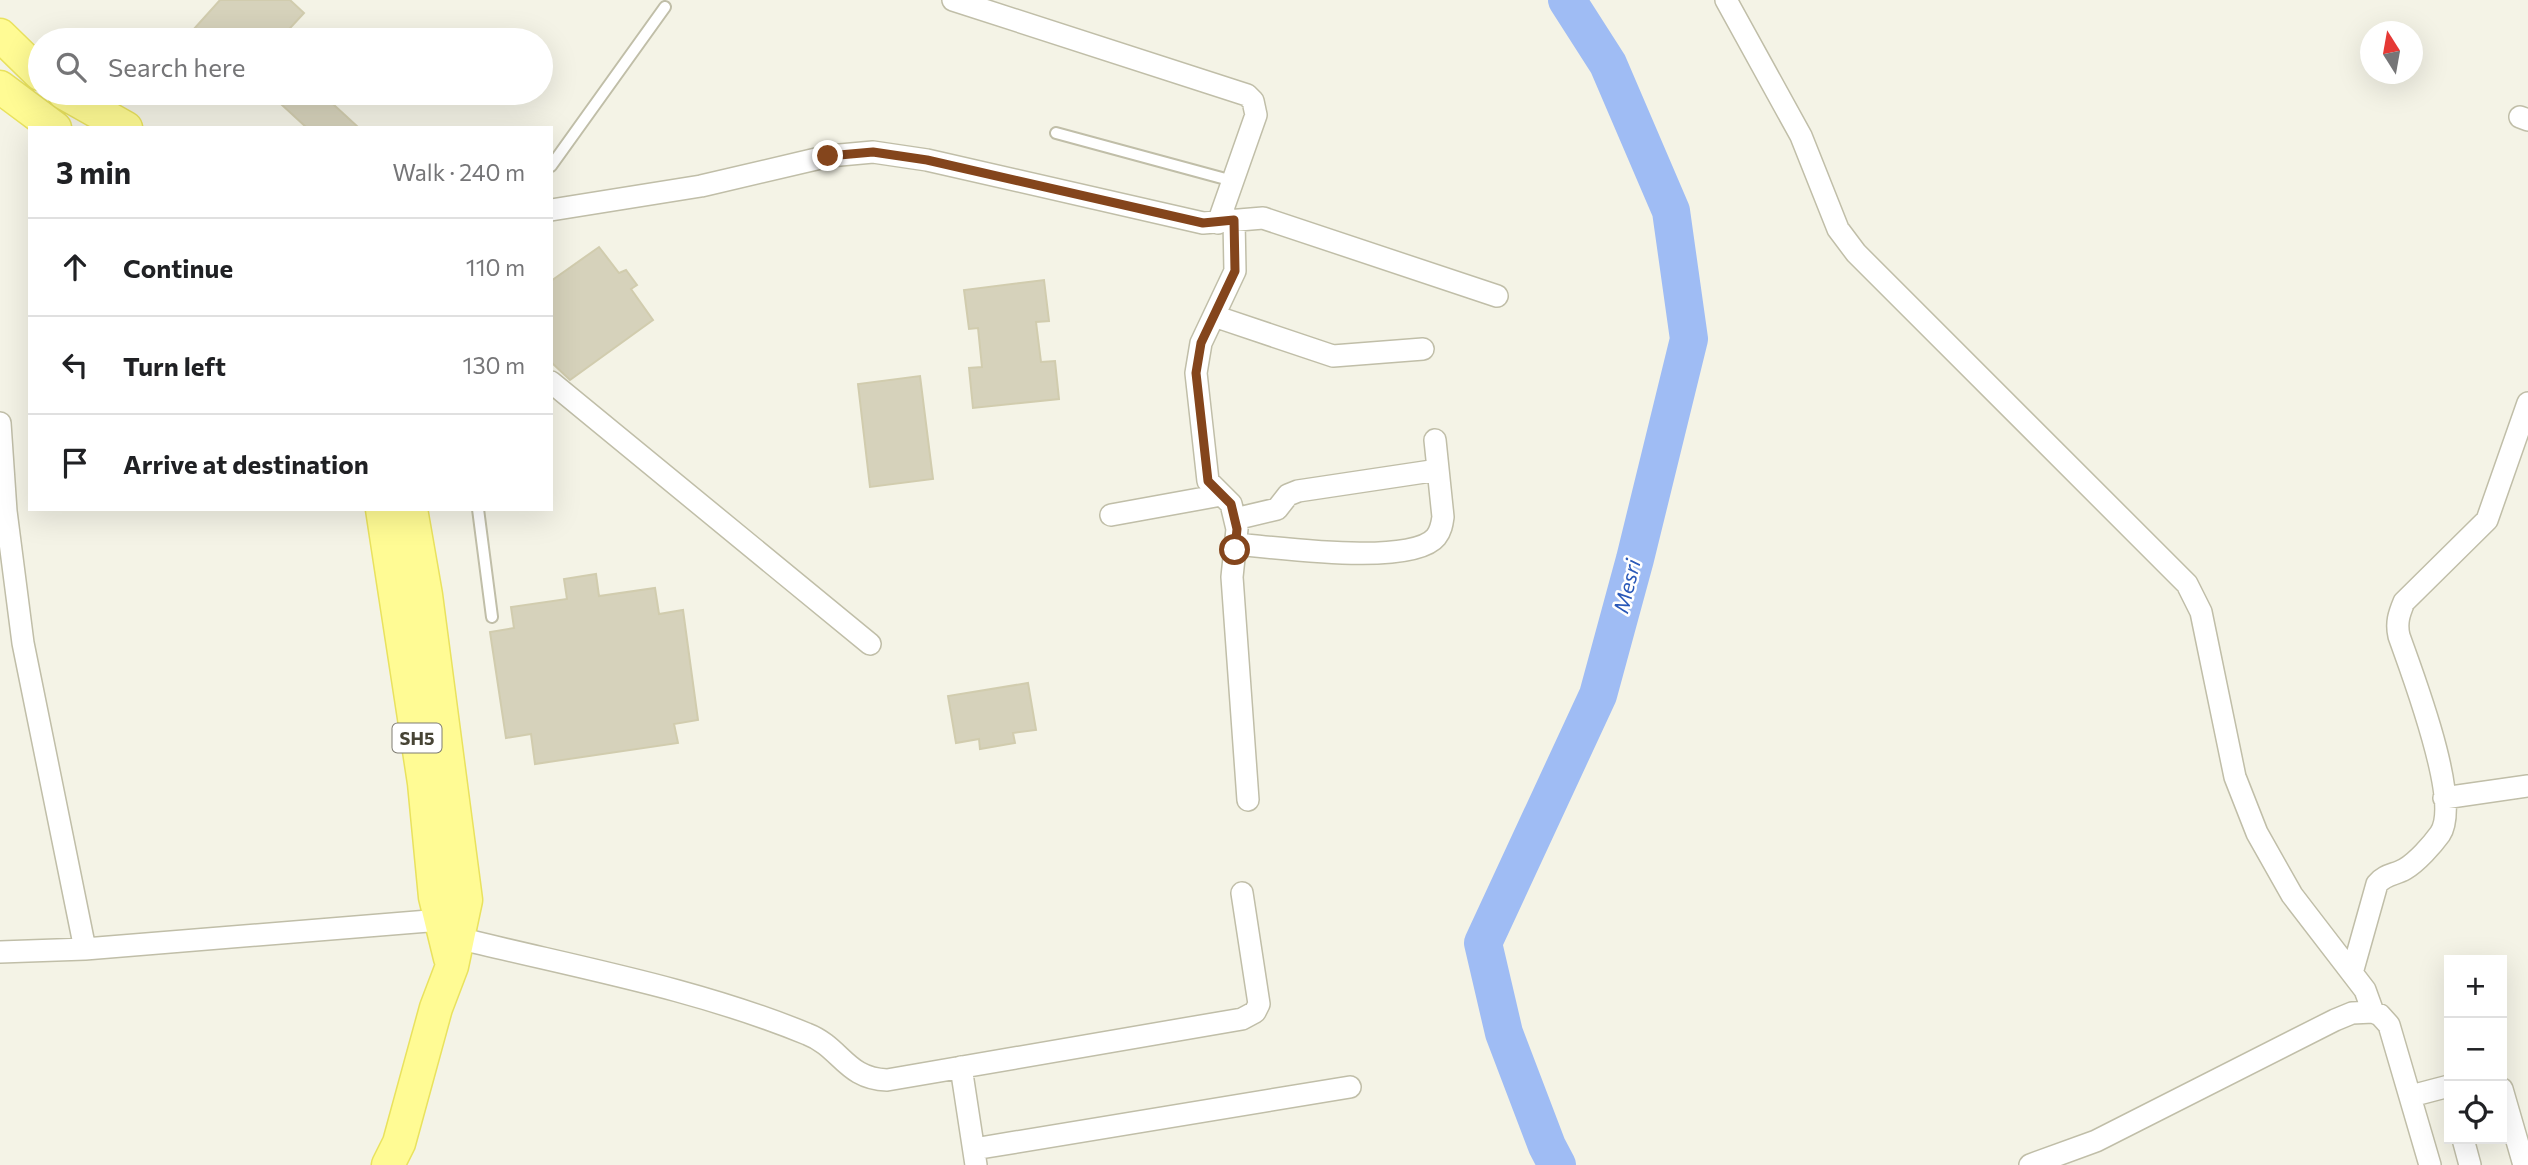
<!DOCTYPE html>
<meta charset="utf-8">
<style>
body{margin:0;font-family:Commissioner,sans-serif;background:#f6f6f6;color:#202124}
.controls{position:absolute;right:21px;bottom:21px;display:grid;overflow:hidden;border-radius:0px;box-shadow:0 7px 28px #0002}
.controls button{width:63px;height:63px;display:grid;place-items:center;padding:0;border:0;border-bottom:2px solid #e0e0e0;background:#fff;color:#202124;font:35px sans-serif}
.compass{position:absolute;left:2360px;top:21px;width:63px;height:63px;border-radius:50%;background:#fff;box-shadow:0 7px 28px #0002;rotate:349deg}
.stop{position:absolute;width:21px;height:21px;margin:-16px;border:5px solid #84451c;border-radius:50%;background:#fff}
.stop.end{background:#84451c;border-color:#fff;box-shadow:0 2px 7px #0008}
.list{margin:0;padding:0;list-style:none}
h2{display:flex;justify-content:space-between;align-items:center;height:91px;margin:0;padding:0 28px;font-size:30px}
h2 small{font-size:23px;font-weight:400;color:#757577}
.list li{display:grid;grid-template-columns:46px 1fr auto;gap:21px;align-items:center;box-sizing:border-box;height:98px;padding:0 28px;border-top:2px solid #e0e0e0}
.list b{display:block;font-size:26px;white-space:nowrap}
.list em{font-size:23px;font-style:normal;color:#757577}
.icon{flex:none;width:38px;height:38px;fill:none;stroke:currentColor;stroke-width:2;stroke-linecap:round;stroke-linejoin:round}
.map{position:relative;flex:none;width:2528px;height:1165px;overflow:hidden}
.search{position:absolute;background:#fff;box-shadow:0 7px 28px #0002;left:28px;top:28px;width:525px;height:77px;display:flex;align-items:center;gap:18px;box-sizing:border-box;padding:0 24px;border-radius:38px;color:#757577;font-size:26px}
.panel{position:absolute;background:#fff;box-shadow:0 7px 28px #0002;left:28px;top:126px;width:525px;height:385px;border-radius:0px}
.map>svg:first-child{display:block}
</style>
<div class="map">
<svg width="2528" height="1165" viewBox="0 0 2528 1165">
<rect width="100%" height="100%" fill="#f4f3e6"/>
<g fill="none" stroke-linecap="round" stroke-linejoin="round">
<!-- river -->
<path stroke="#9fbcf4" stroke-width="38" d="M1557 1165 1547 1146 1504 1033 1483 943 1598 695 1635 559 1689 339 1671 211 1608 64 1567 0"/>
</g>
<!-- building -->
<path fill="#d6d2bb" stroke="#d1ccae" stroke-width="2" d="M220 0H290L304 13 279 40H184Z
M269 93H321L359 128H307Z
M599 247 619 273 626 270 637 285 631 289 653 320 570 380 551 362V281Z
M1044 280 1049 321 1036 322 1041 362 1055 361 1059 399 973 408 969 368 982 367 978 328 969 329 964 290Z
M920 376 933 479 870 487 858 384Z
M596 574 599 596 655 588 659 614 683 610 698 720 674 724 678 743 535 764 531 734 506 738 490 632 514 628 511 607 567 599 564 579Z
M1028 683 1036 730 1013 733 1015 743 980 749 979 739 956 743 948 696Z"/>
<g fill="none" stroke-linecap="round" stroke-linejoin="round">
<defs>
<path id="lane" d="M1056 133 1233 181
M551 166 665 7
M478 509 492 617"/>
<path id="street" d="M953 0 1247 95 1253 101 1256 115 1218 223
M1726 0 1801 136 1838 229 1856 253 2187 584 2201 612 2235 777 2257 833 2292 895 2365 990 2373 1012
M2520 117 2528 120
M551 210 701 186 829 156 873 152 927 160 1203 223 1263 218 1497 296
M1234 220 1235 271 1201 343 1196 373 1208 481 1231 504 1237 529 1232 577 1248 800
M1214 316 1333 356 1423 349
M551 382 870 644
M0 423 6 511 23 643 85 949
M1111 515 1221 495
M1235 519 1277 509 1288 495 1298 491 1438 470
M1236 544C1274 547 1412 567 1436 537 1441 531 1442 524 1443 517L1435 440
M2444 798 2528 786
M458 938C575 967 695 988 807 1034 841 1047 846 1079 887 1080L1242 1019 1255 1012 1259 1004 1242 893
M0 952 85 949 453 919
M2352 973 2377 884C2385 874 2395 875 2405 869 2417 862 2432 845 2440 834 2462 802 2412 673 2399 636 2396 623 2399 614 2404 602L2487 520 2528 403
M961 1067 976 1165
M2502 1089 2524 1165
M2411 1096 2449 1086
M2463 1139 2470 1165
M974 1149 1350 1087
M2030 1165 2096 1141 2335 1020 2352 1013 2373 1012 2380 1015 2389 1025 2430 1165"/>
<path id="primary" d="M0 35 40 74
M0 87 55 128
M64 93 126 128
M382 509 424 783 435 897 450 958
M388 1165 399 1143 436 1008 452 966 466 900 426 595 411 509"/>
</defs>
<!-- lane casing -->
<use href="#lane" stroke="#c0bea8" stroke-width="14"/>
<!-- street casing -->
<use href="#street" stroke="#c0bea8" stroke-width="24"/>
<!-- primary casing -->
<use href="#primary" stroke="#e9e25e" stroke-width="35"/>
<!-- lane -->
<use href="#lane" stroke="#fff" stroke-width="10"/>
<!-- street -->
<use href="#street" stroke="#fff" stroke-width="21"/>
<!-- primary -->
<use href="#primary" stroke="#fffb94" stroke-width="32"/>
</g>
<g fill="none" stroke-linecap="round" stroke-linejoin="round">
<!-- route -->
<path stroke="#84451c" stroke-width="9" d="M828 156 873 152 927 160 1203 223 1234 220 1235 271 1201 343 1196 373 1208 481 1231 504 1237 529 1235 550"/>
</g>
<g text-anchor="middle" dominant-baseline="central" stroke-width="5" stroke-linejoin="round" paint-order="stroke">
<!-- shield labels -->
<rect fill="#fff" stroke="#7e7c72" stroke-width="2" x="392.5" y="723.5" width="49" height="29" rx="5"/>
<g font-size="18" font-weight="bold" fill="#474435">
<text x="417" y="738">SH5</text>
</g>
<!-- water labels -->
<g font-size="21" font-style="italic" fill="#2958b8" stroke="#fff">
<text transform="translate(1626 586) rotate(-76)">Mesri</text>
</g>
</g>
</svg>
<div class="controls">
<button>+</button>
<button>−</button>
<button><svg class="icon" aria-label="locate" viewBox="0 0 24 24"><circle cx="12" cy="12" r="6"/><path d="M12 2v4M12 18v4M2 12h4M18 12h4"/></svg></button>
</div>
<svg class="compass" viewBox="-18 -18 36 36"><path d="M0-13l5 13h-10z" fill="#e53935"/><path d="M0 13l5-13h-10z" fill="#757577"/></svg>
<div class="stop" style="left:1235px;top:550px"></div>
<div class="stop end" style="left:828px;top:156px"></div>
<div class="search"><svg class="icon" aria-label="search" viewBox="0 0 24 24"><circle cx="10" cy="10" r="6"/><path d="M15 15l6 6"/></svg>Search here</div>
<section class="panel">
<h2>3 min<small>Walk · 240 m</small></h2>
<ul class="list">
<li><svg class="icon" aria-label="ahead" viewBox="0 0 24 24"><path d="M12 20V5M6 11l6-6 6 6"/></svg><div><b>Continue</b></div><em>110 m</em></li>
<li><svg class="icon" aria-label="left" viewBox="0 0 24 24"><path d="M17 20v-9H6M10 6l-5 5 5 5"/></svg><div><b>Turn left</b></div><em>130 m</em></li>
<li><svg class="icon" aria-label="arrive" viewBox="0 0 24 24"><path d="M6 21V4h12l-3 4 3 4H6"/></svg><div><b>Arrive at destination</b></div></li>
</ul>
</section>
</div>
